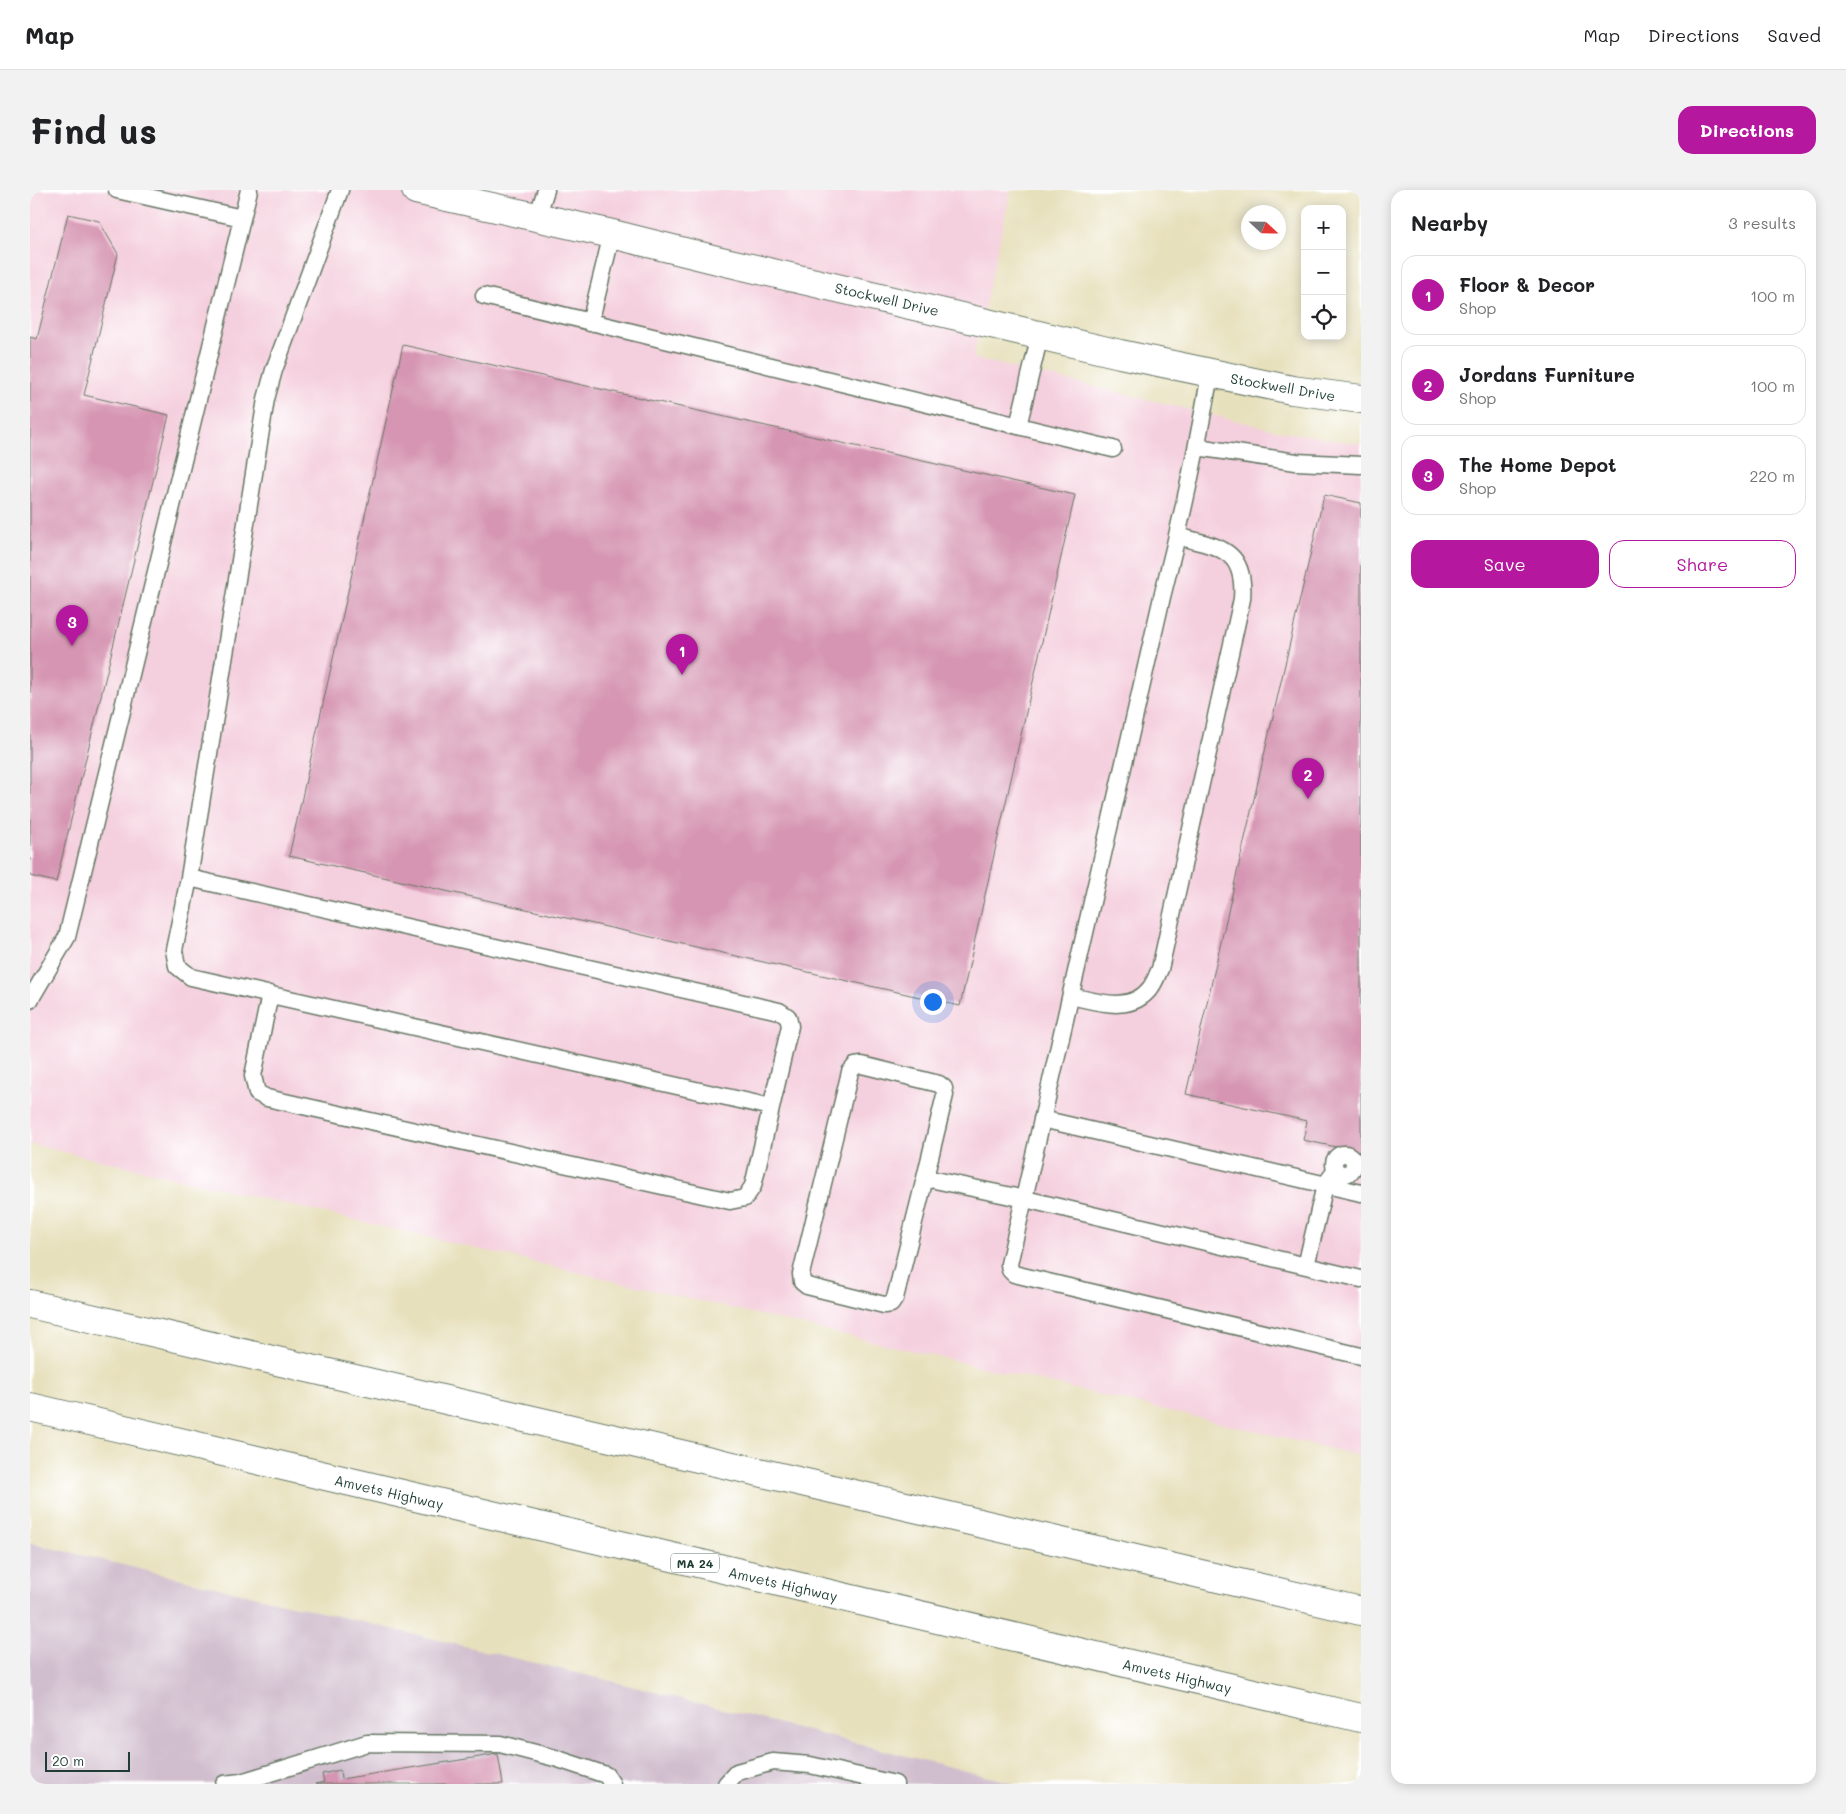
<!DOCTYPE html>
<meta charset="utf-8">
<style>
body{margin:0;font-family:Mali,sans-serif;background:#f2f2f2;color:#202124}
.controls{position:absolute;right:15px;top:15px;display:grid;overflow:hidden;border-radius:10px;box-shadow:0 2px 12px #0003}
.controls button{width:45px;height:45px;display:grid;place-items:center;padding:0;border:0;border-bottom:1px solid #e0e0e0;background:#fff;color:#202124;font:25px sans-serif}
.compass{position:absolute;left:1211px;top:15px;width:45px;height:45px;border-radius:50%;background:#fff;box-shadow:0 2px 12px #0003;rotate:112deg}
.scale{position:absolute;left:15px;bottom:12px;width:85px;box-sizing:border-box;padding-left:5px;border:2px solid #1f3d34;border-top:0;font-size:14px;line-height:18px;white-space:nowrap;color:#1f3d34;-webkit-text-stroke:4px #fff;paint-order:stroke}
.you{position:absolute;left:902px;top:811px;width:18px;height:18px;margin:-12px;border:4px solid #fff;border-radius:50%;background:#1a73e8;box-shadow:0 0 0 8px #1a73e833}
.badge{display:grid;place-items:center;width:32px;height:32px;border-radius:50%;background:#b5179e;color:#fff;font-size:16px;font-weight:700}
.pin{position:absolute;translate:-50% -41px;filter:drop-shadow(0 1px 2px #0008)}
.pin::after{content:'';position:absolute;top:26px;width:18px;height:15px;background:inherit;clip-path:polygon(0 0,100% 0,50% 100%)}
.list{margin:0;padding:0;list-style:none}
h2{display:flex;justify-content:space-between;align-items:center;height:65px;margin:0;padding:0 20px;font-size:21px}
h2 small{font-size:16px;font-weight:400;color:#757577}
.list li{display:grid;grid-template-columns:32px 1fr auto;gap:15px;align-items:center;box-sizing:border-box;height:80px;margin:0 10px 10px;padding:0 10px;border:1px solid #e0e0e0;border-radius:15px}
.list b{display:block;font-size:19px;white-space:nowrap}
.list p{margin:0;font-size:16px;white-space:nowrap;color:#757577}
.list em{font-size:16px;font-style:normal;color:#757577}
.actions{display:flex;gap:10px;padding:15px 20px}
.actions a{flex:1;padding:11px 0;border:1px solid #b5179e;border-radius:15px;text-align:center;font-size:18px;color:#b5179e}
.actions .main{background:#b5179e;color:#fff}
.icon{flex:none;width:28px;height:28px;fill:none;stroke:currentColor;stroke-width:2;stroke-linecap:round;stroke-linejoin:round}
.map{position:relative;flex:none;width:1331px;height:1594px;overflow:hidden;border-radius:15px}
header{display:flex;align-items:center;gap:30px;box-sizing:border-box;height:70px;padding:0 25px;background:#fff;border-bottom:1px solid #e0e0e0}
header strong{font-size:24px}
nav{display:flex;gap:28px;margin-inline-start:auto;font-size:18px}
.intro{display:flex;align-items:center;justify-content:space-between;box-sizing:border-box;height:120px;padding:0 30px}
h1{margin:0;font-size:35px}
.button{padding:12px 22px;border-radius:15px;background:#b5179e;color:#fff;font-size:18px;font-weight:700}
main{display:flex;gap:30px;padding:0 30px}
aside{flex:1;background:#fff;border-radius:15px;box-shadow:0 2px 12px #0003}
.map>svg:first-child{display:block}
</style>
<header>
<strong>Map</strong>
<nav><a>Map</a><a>Directions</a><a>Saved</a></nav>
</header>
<div class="intro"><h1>Find us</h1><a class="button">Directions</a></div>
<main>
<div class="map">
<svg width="1331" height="1594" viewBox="0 0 1331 1594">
<rect width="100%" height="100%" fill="#fff"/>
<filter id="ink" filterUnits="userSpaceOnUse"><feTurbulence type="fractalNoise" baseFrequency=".02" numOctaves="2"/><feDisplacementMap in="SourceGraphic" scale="10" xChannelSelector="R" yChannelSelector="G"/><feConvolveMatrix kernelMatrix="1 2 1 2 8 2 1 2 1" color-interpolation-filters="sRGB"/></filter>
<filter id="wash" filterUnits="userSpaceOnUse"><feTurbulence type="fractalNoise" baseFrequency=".0096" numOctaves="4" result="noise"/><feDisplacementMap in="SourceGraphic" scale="20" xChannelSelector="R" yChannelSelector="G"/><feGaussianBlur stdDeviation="1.12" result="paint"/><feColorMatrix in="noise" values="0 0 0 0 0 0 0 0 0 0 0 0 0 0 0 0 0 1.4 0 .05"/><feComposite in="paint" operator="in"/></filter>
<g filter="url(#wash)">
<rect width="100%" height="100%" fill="#e7e0bc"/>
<!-- built -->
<path fill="#f4cfdd" d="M0 0H981L943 168 1250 241 1331 254V1266L0 954Z"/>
<!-- industrial -->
<path fill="#d0bdcd" d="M0 1353 581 1491 987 1594H0Z"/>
<g id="blocks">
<!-- building -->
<path fill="#d695b2" d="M38 24 69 31 88 64 54 205 139 225 26 692 0 686V147L7 149Z
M373 155 1045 305 930 816 259 666Z
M1294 305 1331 313V961L1330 962 1273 950 1277 931 1156 904Z
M468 1564 473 1594H286L294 1592 292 1584 310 1580 311 1589Z"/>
</g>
</g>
<g filter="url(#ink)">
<use href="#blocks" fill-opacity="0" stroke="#657664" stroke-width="1"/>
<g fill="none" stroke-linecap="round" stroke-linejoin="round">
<defs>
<path id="lane" d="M87 0 212 28
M310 0 244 180 236 209 159 688 144 760 147 776 161 787 741 917
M507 27 516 0
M454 106 1083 259
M560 133 582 44
M1180 184C1167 259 1151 333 1132 407L979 1074 980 1080 984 1084 1331 1166
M988 236 1010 145
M1167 257 1266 272 1331 275
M159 688 749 821 758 827 760 836 723 996 715 1008 700 1011 237 908 227 903 223 886 240 804
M1041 806C1068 812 1102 824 1121 797 1125 792 1127 785 1130 779L1212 409C1216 358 1188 357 1147 346
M0 810 37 747 219 0
M1012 929 1331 1003
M1304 974a10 10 0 1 1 20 0a10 10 0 1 1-20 0Z
M895 988 915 905 914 898 909 894 832 875 825 876 820 882 771 1084 772 1092 777 1096 854 1115 861 1114 865 1108 895 988 995 1009 1331 1089
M1276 1076 1295 995 1306 980
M194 1594 211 1592 337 1553 470 1554 525 1568 576 1585 582 1594
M696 1594 707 1582 743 1572 780 1575 865 1594"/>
<path id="street" d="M386 0 582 44 687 70 1090 164 1262 200 1331 209"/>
<path id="highway" d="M0 1114 1331 1421
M0 1217 1331 1528"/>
</defs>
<!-- lane casing -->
<use href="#lane" stroke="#657664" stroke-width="19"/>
<!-- street casing -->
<use href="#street" stroke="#657664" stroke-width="30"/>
<!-- highway casing -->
<use href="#highway" stroke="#657664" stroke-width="30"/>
<!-- lane -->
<use href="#lane" stroke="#fff" stroke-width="16"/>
<!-- street -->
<use href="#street" stroke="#fff" stroke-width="28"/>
<!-- highway -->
<use href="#highway" stroke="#fff" stroke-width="28"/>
</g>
</g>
<g text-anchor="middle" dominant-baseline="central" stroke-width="4" stroke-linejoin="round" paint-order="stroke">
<!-- shield labels -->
<rect fill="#fff" stroke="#627771" stroke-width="1" x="641" y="1363.5" width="48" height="19" rx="4"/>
<g font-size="12" font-weight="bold" fill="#1f3d34">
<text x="665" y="1373">MA 24</text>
</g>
<!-- street labels -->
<g font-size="14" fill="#1f3d34" stroke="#fff">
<text transform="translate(857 109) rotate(13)">Stockwell Drive</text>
<text transform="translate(1253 197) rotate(10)">Stockwell Drive</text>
<text transform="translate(359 1302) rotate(13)">Amvets Highway</text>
<text transform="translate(753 1394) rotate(13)">Amvets Highway</text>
<text transform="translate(1147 1486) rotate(13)">Amvets Highway</text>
</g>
</g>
</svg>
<div class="controls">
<button>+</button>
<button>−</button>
<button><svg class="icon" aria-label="locate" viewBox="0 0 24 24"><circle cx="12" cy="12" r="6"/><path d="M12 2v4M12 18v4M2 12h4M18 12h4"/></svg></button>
</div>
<svg class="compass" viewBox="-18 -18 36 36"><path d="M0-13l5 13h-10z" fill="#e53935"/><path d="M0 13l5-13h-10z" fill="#757577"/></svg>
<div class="scale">20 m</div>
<div class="you"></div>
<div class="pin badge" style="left:652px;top:485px">1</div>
<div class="pin badge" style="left:1278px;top:609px">2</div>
<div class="pin badge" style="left:42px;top:456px">3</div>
</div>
<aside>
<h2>Nearby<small>3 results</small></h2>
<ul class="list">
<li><span class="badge">1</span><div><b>Floor &amp; Decor</b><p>Shop</p></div><em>100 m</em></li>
<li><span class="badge">2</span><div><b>Jordans Furniture</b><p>Shop</p></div><em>100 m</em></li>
<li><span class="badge">3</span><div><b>The Home Depot</b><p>Shop</p></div><em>220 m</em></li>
</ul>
<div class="actions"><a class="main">Save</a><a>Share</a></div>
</aside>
</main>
